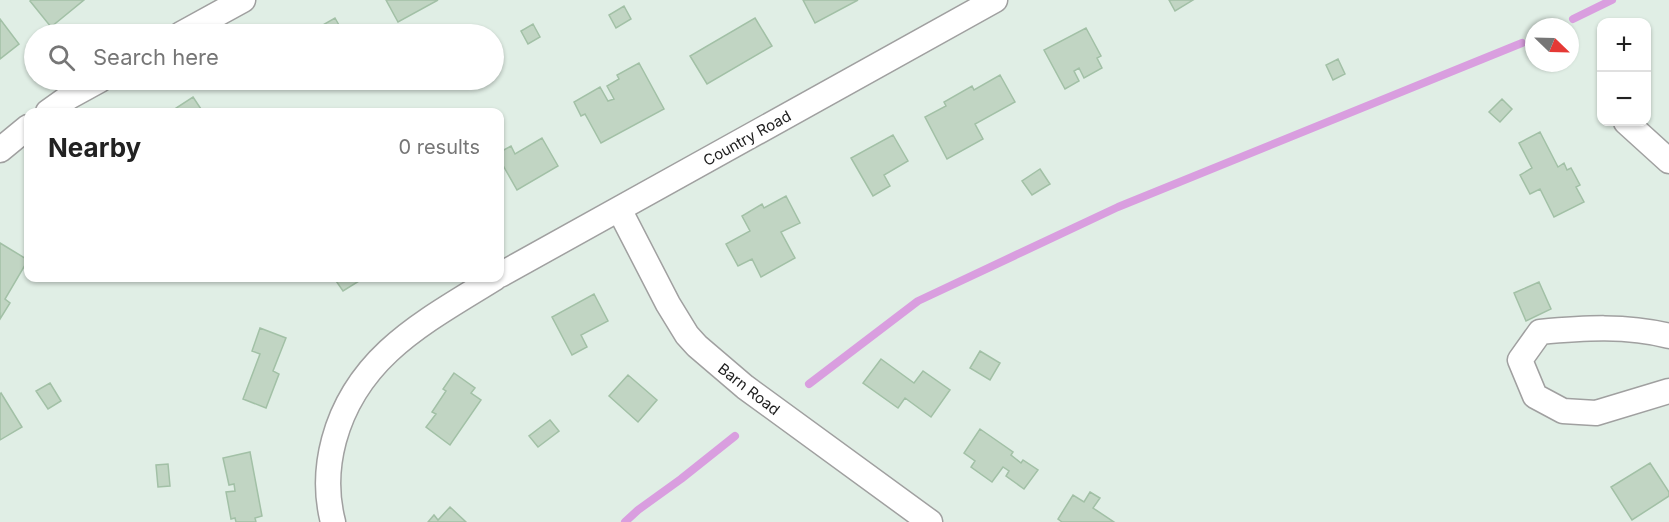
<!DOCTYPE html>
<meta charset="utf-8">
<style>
body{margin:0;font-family:Inter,sans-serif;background:#f2f2f2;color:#222}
.controls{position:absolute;right:18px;top:18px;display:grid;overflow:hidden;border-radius:12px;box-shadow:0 2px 4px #0004}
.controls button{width:54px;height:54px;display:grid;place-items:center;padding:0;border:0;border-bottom:2px solid #e0e0e0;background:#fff;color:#222;font:30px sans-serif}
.compass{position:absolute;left:1525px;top:18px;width:54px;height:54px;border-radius:50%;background:#fff;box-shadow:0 2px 4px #0004;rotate:113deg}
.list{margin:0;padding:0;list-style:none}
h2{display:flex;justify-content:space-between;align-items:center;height:78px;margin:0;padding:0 24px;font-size:26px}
h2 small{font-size:20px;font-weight:400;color:#767676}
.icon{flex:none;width:33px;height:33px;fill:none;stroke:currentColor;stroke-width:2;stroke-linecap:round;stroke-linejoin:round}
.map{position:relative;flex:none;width:1669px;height:522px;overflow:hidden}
.search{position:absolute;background:#fff;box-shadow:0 2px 4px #0004;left:24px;top:24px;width:480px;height:66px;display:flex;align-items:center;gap:15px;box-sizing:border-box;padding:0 21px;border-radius:33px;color:#767676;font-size:22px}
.panel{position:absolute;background:#fff;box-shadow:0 2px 4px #0004;left:24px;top:108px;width:480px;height:174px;border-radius:12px}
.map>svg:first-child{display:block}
</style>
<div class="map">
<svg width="1669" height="522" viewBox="0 0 1669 522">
<rect width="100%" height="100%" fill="#e0eee5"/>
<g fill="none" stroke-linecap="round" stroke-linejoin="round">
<!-- stream -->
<path stroke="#d99edf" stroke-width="8" d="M1573 19 1612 0
M809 384 918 301 1118 207 1522 43
M625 522 638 510 681 479 735 436"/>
</g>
<!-- building -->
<path fill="#c1d5c3" stroke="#a2c0a6" stroke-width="1.5" d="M31 0H84L51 27 30 1Z
M386 0H438L398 22Z
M803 0H858L815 23Z
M1169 0H1193L1175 11Z
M624 6 631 19 616 28 609 15Z
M335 18 344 34H307Z
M755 18 772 46 707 84 690 56Z
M0 19 19 44 0 59Z
M533 24 540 37 528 44 521 31Z
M1086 28 1101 56 1097 58 1102 68 1084 78 1079 68 1074 71 1079 81 1065 89 1044 50Z
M1338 59 1345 74 1333 80 1326 65Z
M639 63 664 109 601 143 585 114 581 116 574 102 600 87 608 101 614 99 607 86 619 79 617 75Z
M1000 75 1015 102 975 124 983 139 947 159 925 117 946 106 944 102 972 86 974 90Z
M328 80H342L332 85Z
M193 97 203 112H170Z
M1502 99 1512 109 1500 122 1489 112Z
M1540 132 1558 167 1564 163 1567 170 1571 168 1580 185 1576 187 1584 202 1554 217 1540 189 1530 194 1520 175 1532 168 1519 143Z
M893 135 908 161 884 175 890 186 873 196 851 158Z
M542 138 558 166 517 190 500 160V152L511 146 515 154Z
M1040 169 1050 184 1032 195 1022 181Z
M786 196 800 223 781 232 795 258 761 277 752 259 738 266 726 244 750 231 742 216 762 204 764 208Z
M0 243 28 260 5 299 10 303 0 319Z
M334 278H364L343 291Z
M1539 282 1551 309 1526 321 1514 293Z
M594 294 608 321 581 335 587 347 572 355 552 317Z
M260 328 286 338 273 371 279 374 266 408 243 399 260 354 252 351Z
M980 351 1000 363 990 380 970 368Z
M881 359 914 383 923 371 950 390 931 417 905 398 898 408 863 383Z
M454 373 475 388 471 393 481 400 450 445 426 427 436 414 432 412 446 391 443 389Z
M628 375 657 400 638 422 609 396Z
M50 383 61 401 48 409 36 391Z
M1 393 22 427 0 440V394Z
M550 420 559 431 538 447 529 436Z
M980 429 1013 452 1011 455 1021 463 1023 460 1038 470 1024 489 1006 476 1009 471 1003 467 992 482 971 467 975 461 964 453Z
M250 452 262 516 255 518 256 522H236L235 518 231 519 226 492 235 491 234 484 229 485 223 458Z
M1650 463 1669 492V496L1632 520 1611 487Z
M168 464 170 486 158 487 156 465Z
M1090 492 1100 498 1093 508 1114 522H1062L1058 519 1073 495 1084 502Z
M450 507 466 522H428L434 515 438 520Z"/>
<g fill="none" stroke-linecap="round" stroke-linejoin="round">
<defs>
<path id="minor" d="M181 34 243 0
M48 112 69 97 100 80
M1626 122 1669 161
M0 150 28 127
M619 209 668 304 687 335 697 346 745 387 930 522
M500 275 995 0
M1669 336C1627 325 1583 328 1540 332L1520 360 1535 396 1563 411 1596 413 1669 391
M333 522C326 495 327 466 334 440 357 355 426 321 495 278"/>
</defs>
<!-- minor casing -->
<use href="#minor" stroke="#a0a0a0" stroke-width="27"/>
<!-- minor -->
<use href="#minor" stroke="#fff" stroke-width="24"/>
</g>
<g text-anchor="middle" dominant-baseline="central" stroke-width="6" stroke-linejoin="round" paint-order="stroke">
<!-- street labels -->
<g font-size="15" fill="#1c1c1c" stroke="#fff">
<text transform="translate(747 138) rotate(-29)">Country Road</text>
<text transform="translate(749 389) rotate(38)">Barn Road</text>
</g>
</g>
</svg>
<div class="controls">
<button>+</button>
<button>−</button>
</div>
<svg class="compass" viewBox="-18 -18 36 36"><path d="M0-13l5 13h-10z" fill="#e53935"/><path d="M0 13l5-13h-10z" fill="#767676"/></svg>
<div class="search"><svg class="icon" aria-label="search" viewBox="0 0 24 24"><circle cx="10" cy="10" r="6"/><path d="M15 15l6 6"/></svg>Search here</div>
<section class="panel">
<h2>Nearby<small>0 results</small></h2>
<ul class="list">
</ul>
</section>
</div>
